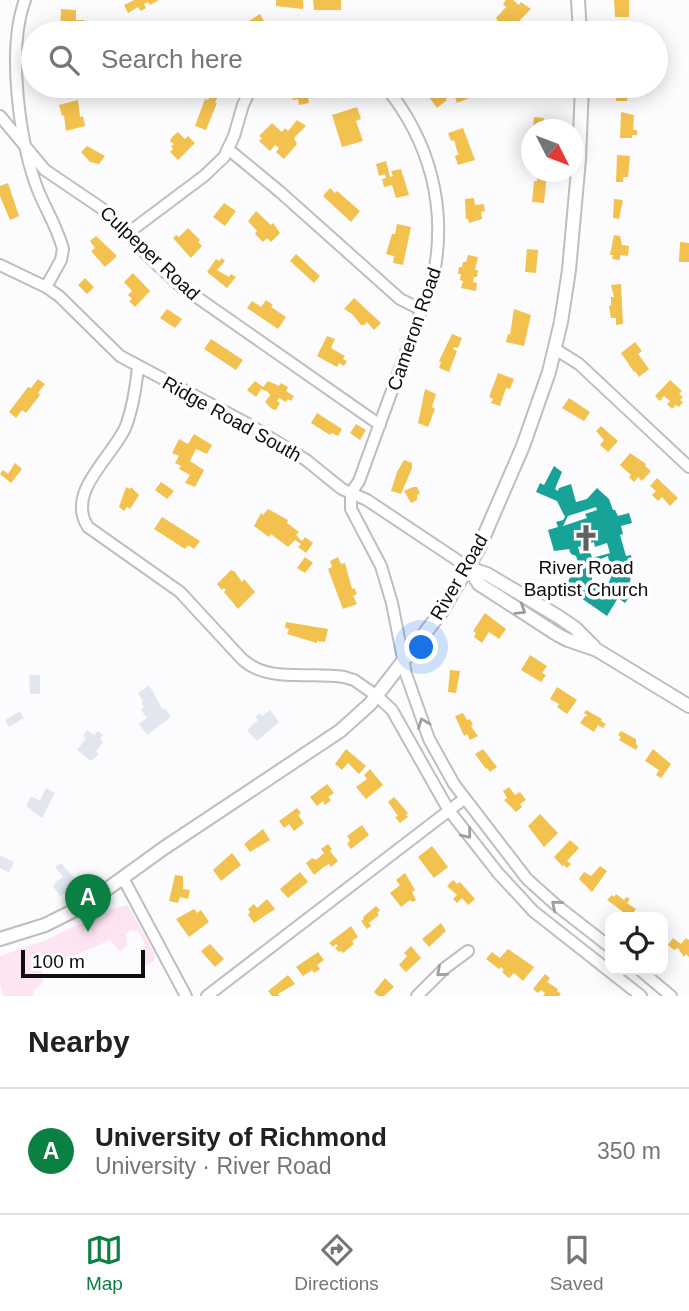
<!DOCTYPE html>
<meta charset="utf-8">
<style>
body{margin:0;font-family:Helvetica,sans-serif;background:#f6f6f6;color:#202124}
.controls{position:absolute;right:21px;bottom:21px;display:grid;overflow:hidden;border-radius:14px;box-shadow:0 4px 18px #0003}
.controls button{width:63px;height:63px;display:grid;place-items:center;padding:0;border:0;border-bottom:2px solid #e0e0e0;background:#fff;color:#202124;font:35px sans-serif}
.compass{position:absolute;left:521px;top:119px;width:63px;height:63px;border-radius:50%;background:#fff;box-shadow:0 4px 18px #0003;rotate:132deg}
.scale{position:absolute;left:21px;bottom:18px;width:124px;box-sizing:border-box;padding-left:7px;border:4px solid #0e0e11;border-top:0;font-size:19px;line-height:24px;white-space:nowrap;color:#0e0e11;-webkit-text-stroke:5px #fff;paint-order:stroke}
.you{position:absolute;left:422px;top:648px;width:24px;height:24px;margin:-18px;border:5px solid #fff;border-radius:50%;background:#1a73e8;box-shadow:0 0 0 10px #1a73e833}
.badge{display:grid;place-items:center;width:46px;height:46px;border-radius:50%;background:#0b8043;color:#fff;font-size:23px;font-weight:700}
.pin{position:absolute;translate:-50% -58px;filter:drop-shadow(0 2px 4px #0008)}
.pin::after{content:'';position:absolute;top:37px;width:24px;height:21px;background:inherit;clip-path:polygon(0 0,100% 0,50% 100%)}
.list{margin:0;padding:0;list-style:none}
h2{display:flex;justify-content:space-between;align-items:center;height:91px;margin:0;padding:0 28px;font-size:30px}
h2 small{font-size:23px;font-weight:400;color:#757577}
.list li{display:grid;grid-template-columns:46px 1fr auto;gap:21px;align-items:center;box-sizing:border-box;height:126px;padding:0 28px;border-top:2px solid #e0e0e0}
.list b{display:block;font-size:26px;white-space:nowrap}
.list p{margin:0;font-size:23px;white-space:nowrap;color:#757577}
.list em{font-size:23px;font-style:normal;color:#757577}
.icon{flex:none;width:38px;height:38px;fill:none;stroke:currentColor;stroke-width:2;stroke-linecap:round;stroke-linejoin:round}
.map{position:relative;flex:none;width:689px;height:996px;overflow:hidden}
.search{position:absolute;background:#fff;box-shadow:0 4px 18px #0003;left:21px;right:21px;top:21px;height:77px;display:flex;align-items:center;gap:18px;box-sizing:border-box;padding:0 24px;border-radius:38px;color:#757577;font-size:26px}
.sheet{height:217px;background:#fff}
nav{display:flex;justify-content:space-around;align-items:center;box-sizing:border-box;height:98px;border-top:2px solid #e0e0e0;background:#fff;font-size:19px;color:#757577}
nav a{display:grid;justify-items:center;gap:4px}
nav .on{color:#0b8043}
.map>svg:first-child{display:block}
</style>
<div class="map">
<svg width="689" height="996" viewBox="0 0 689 996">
<rect width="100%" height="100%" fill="#fcfcfe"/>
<!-- green -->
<path fill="#fde4f2" d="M128 905 154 953V961L146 966 140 954 145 945 139 932 132 930 125 934 127 946 120 952 110 940 42 970 43 981 33 992 34 996H4L0 984V956L46 940 114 908Z"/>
<!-- homes -->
<path fill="#f2c14e" d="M134 0H159L150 5 148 2 144 4 146 8 141 11 138 7 128 13 124 5Z
M276 0H303V9L276 6Z
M313 0H341V10H314Z
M506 0H513L519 5 521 2 531 9 515 25 518 27 513 33H509L502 27 496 18 506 7 503 4Z
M614 0H629V17H615Z
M61 9 76 10V20H84V33H60Z
M260 14 266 25 252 33 246 23Z
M313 86 315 95 308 97 309 103 299 105 298 99 293 100 291 91Z
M421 86H436L438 88 444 86 448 90 443 94 447 100 437 108Z
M459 86H464L469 98 457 103 452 89Z
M616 86H633V89H628L627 101H616Z
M210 96 217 98 215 103H217L206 130 195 126 205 99 208 100Z
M78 100 80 117 83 116 85 126 66 131 64 115 62 116 59 105Z
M357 107 361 119 356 121 363 141 342 147 332 115Z
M621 112 634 115 633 130H637V135H632V138H620Z
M534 117 544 118 543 122 547 123V130H533Z
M297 120 306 126 294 138 297 144 284 159 276 152 279 148 275 145 270 151 259 141 262 138 259 136 272 123 282 132 285 128 288 131Z
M463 128 475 160 458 165 455 156 461 153 458 154 454 140 451 141 448 133Z
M178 132 185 139 188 136 195 143 178 160 170 152 173 149 171 146 174 144 170 141 172 137Z
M87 146 105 156 99 164 90 162 81 152Z
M617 155 630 156 628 177H623V182H616Z
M386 161 390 177 393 176 391 171 401 169 409 195 396 198 392 185 384 187 382 179 386 178 385 174 379 176 376 164Z
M538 173H547L544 203 532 202 534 181H537Z
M8 183 19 216 10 220 0 196V186Z
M330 188 335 193 337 191 360 211 351 222 323 196Z
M474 198 475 205 484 204 485 211 481 212 482 219 469 223 468 219H466L465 199Z
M614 199 623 200 619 219 613 218Z
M224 203 236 211 225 226 213 217Z
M256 211 271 225 273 223 280 233 271 242 267 238 263 242 255 234 257 231 248 221Z
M397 224 411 227 403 265 393 263 394 256 386 254 392 234H395Z
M188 228 200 240 198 242 202 246 191 258 173 238 176 235 179 237Z
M614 235 620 236 622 245 629 246 628 256 620 255V260L612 259 613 255H610Z
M96 236 117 256 105 267 91 251 95 248 90 241Z
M680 242 689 243V262H679Z
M527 249 538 250 536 273 525 272Z
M296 254 320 276 314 283 290 261Z
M468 255 478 257 475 270H478L477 277H474L473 282 477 283 476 291 461 288 463 281 460 280 461 274H458L459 267H462L463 262H466Z
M222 258 225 261 217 270 229 277 231 274 236 277 227 288 207 272 216 259 219 261Z
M133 273 150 291 135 307 129 301 132 299 128 295 132 291 124 282Z
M85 278 94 287 87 294 78 285Z
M621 284 623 324 616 325V318H611L609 306 611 305V297H614L611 285Z
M354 298 381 323 374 330 367 322 364 325H361L352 314 344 309Z
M266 300 273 305 271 307 286 317 278 329 247 308 252 301 261 307Z
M167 309 182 319 175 328 160 318Z
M514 309 531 315 524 346 506 342 508 334 510 335Z
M452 334 462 338 458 348 454 347 453 349 457 351 449 372 439 368 441 362 439 361Z
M327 336 335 339 331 348 345 356 343 359 347 361 344 366 339 363 337 367 317 356Z
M211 339 243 360 236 370 204 349Z
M635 342 642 351 638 354 649 369 639 377 635 371 634 372 621 353Z
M498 373 514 379 510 389 506 388 500 406 491 403 493 399 489 397Z
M38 379 45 384 38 393 40 395 26 413 22 410 16 418 9 412 28 387 31 388Z
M670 380 682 391 679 394 683 397 680 400 683 402 679 407 676 405 672 409 667 404 670 401 664 396 660 401 655 396Z
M255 381 263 387 268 381 279 386 281 383 288 387 286 391 294 396 291 401 288 399 286 402 279 398 277 401 280 403 276 410 272 409 265 402 270 395 268 392 261 389 256 397 247 390Z
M425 389 436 394 432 407 435 409 428 427 418 423Z
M569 398 590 412 584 421 562 408Z
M317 413 342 429 338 436 332 433 330 435 311 423Z
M356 424 366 430 360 440 350 433Z
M601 426 618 441 608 452 600 445 604 440 596 431Z
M194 434 212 445 207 454 196 449 190 461 204 470 195 487 185 483 190 475 179 469 181 466 175 463 179 456 172 453 179 439 188 444Z
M630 453 646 464 645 466 651 471 642 481 638 477 634 482 629 477 631 475 620 465Z
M404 460 412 463V468L401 494 391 491 397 472Z
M15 463 22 469 11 483 0 474 3 470 8 474Z
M657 478 678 498 670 506 662 497 658 501 652 495 656 491 650 486Z
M161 482 174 491 167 499 155 490Z
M126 487 130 489 131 487 139 495 130 509 127 507 124 511 119 507Z
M413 487H417L420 493 417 495V500L411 503 404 491Z
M268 509 288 520 287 523 299 532 296 535 302 541 305 537 313 543 306 553 298 547 301 544 295 540 288 547 271 534 269 537 254 526 261 513 263 515Z
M162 517 200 541 194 549 188 545 185 549 154 529Z
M305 557 313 563 305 573 297 568Z
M338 557 341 564 345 563 352 589 354 588 357 594 353 596 357 604 343 609 328 569 332 567 330 561Z
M231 570 235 572 242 582 244 579 255 592 238 609 224 592 226 590 224 588 222 590 217 584Z
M485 613 506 629 499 639 489 632 482 643 474 637 476 633 473 631Z
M286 622 328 629 325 642 317 641V643L287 634 289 629 285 628Z
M530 655 547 666 542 673 546 675 541 682 521 670Z
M450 670 460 671 456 693 448 692Z
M557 687 577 700 567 714 557 707 559 704 550 699Z
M586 710 602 719 601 721 606 724 603 728 598 725 594 732 580 723 585 716H588L584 713Z
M463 713 467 720 470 719 473 725 471 726 478 736 470 740 467 734 464 736 455 716Z
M621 731 636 739V744L638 746 636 750 619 740 621 737 618 735Z
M346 749 366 766 359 774 348 763 342 770 335 764Z
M483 749 497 767 490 772 487 768 486 769 475 754Z
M653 749 671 764 661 778 656 775 659 770 645 761Z
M370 769 383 785 366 799 356 787 367 779 364 775Z
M327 784 334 793 328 797 331 800 325 805 323 801 317 806 310 797Z
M509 787 515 795 520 792 526 800 520 804 522 807 516 812 504 800 507 798 503 791Z
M394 797 408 813 406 815 408 817 400 823 395 817 398 816 388 802Z
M297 808 301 813 298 815 304 823 294 831 289 824 284 828 279 821Z
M540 814 558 833 544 847 528 826Z
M362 825 369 835 351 849 347 844 350 841 347 836Z
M263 829 270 840 250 852 244 844Z
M570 840 579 848 567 861 571 864 567 868 564 865 562 866 554 857Z
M328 844 332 849 330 851 338 861 331 867 329 864 324 867 314 875 306 863 312 858 316 860 324 853 321 849Z
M432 846 448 867 434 878 418 857Z
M232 853 241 865 221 881 213 870Z
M600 866 607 871 592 892 579 879 584 872 591 876Z
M300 872 308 882 288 898 280 889Z
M405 873 415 890 412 892 416 900 413 902 410 900 401 907 390 893 400 885 396 880Z
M175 875 183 876V889L190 890 188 899 180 897 178 903 169 901Z
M453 880 457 884 460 882 475 899 468 905 462 898 457 903 453 899 457 895 447 886Z
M616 894 624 900 626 897 630 899 627 903 636 909 630 917 607 900 612 895 614 897Z
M267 899 275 909 254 923 248 915 250 912 248 909 254 904 257 908Z
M376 906 380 910 377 913 379 915 369 923 371 926 367 929 361 921 364 919 363 917Z
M194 909 197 913 201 910 209 922 189 937 176 919Z
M441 923 446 931 429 947 422 939Z
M351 926 358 937 352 941 354 944 343 953 341 951 339 952 335 948 338 946 336 944 333 947 329 943Z
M673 938 681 944 686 938 689 940V957L686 954 684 957 678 948 674 950 668 945Z
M210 944 224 959 215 967 201 951Z
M411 946 421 958 406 972 399 965 407 956 404 953Z
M508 949 534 967 523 981 514 973 509 978 502 972 504 970 501 967 499 969 486 959 492 952 500 958Z
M318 952 324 960 317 965 320 969 314 973 312 970 303 976 296 967Z
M545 974 550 978 547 982 558 989 557 991 561 994 559 996H543L545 993 541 990 538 993 533 989Z
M288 975 295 984 278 994 280 996H272L268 991Z
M385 978 394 987 384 996H378L374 992Z"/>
<!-- public -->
<path fill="#17a398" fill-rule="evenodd" d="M554 466 562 472 555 489 558 491 559 488 571 484 576 502 587 499 597 488 609 499 613 510H615L618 516 629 513 632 523 621 526 623 534 620 535 626 556 631 555 634 567 632 568 629 589 633 592 625 603 618 598 607 616 568 589 570 586 566 584 572 575 576 578 579 574 580 568 576 556 571 554 569 549 554 551 548 530 558 527 556 522 563 520 565 517 557 501 536 492 540 483 544 485ZM596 507 597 510 585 514 587 518 563 526 568 516ZM594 542 595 547 607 543 610 553 592 558 590 551 580 554 578 547ZM608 556 612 575 606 589 592 580 593 562Z"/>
<!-- building -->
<path fill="#e2e7ef" d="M29 675H40V694H30Z
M149 685 163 710 165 708 171 717 147 735 139 724 147 718 141 710 144 707 141 702 143 701 138 693Z
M270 710 279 722 257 741 247 730 258 720 255 717 260 713 262 716Z
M20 711 24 718 9 727 5 720Z
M87 730 94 735 98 731 103 735 100 739 103 742 96 752 99 754 91 761 77 750 86 738 83 736Z
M46 788 55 793 42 818 26 806 31 796 40 801Z
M0 855 14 862 9 873 0 868Z
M61 863 76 880 74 882 77 886 60 896 53 886 56 884 55 882 63 877 55 867Z"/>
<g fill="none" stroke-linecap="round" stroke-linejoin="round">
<defs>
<path id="minor" d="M25 0C7 48 19 137 36 185 44 207 57 226 63 249L61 260 46 287
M385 86C430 141 448 208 433 278L359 481 351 493V509L381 566 392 603 406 674 429 739 454 784 527 879 556 905 610 947
M0 116 45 170 107 212 149 257 178 284 380 425
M228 149 279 191 400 299 422 310
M128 233 204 176 224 157 234 136 243 105 252 86
M0 265 46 287 59 296 120 356 248 424 306 460 342 489 367 500 469 568
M555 349 579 364 689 467
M138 367C136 387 133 407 126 426 113 457 65 492 88 527L180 592 242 659C269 684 310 671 344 677L354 680 377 696 392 710 448 809 498 873 524 901 533 911 641 996
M123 878 186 996
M640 970 671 996
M207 996 464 799
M417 996 445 968 468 951"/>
<path id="major" d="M578 0 580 33
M469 568 479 584 558 635 568 640 597 650 689 706
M469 568 487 574 559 617 575 628 594 647
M0 939 45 925 85 905 164 848 340 731 370 704 442 611 478 550 523 446 549 372 561 322 569 270 579 159 582 86"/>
</defs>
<!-- minor casing -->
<use href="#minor" stroke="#bebec0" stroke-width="14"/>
<!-- major casing -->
<use href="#major" stroke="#bebec0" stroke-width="16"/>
<!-- minor -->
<use href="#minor" stroke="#fff" stroke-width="10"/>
<!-- major -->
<use href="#major" stroke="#fff" stroke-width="12"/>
</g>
<!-- one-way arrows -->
<defs><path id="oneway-chevron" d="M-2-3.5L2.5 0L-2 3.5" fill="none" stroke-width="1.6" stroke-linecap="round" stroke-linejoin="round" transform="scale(1.75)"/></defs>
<g stroke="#9f9fa0">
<use href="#oneway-chevron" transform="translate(521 610) rotate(32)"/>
<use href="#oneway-chevron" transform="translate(423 723) rotate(-111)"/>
<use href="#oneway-chevron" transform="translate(467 834) rotate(51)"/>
<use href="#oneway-chevron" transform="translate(556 905) rotate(-140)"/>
<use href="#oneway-chevron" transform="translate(441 972) rotate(138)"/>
</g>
<!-- icons -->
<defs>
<symbol id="church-bare" viewBox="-9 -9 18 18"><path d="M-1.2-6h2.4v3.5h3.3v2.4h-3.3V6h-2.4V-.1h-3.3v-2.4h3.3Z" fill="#616164" stroke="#fff" stroke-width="2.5" paint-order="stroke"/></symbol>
</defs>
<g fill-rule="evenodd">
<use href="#church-bare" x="567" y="519" width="38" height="38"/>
</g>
<g text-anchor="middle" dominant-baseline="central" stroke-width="7" stroke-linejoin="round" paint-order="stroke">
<!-- street labels -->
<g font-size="19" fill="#0e0e11" stroke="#fff">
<text transform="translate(150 253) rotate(43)">Culpeper Road</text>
<text transform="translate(414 329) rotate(-71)">Cameron Road</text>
<text transform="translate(232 419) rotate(29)">Ridge Road South</text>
<text transform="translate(459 577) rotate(-60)">River Road</text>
</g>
<!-- poi labels -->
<g font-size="19" fill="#0e0e11" stroke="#fff">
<text x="586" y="567">River Road<tspan x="586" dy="22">Baptist Church</tspan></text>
</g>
</g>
</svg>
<div class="controls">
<button><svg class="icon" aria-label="locate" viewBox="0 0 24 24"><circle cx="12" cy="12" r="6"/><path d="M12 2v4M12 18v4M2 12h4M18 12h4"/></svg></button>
</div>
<svg class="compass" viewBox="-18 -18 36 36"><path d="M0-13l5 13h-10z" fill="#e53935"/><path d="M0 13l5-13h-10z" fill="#757577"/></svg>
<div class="scale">100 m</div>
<div class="you"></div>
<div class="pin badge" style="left:88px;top:932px">A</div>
<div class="search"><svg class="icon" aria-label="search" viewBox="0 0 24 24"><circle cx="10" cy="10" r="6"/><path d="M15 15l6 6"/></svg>Search here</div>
</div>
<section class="sheet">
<h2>Nearby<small></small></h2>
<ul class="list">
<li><span class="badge">A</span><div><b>University of Richmond</b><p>University · River Road</p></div><em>350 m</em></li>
</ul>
</section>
<nav>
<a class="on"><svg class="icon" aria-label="map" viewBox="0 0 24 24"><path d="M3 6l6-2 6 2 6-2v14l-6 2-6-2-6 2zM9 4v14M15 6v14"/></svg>Map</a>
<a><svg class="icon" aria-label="directions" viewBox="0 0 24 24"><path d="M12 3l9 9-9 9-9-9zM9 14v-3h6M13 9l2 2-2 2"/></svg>Directions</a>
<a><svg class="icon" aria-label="saved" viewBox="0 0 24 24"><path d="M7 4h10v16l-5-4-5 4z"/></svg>Saved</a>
</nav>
